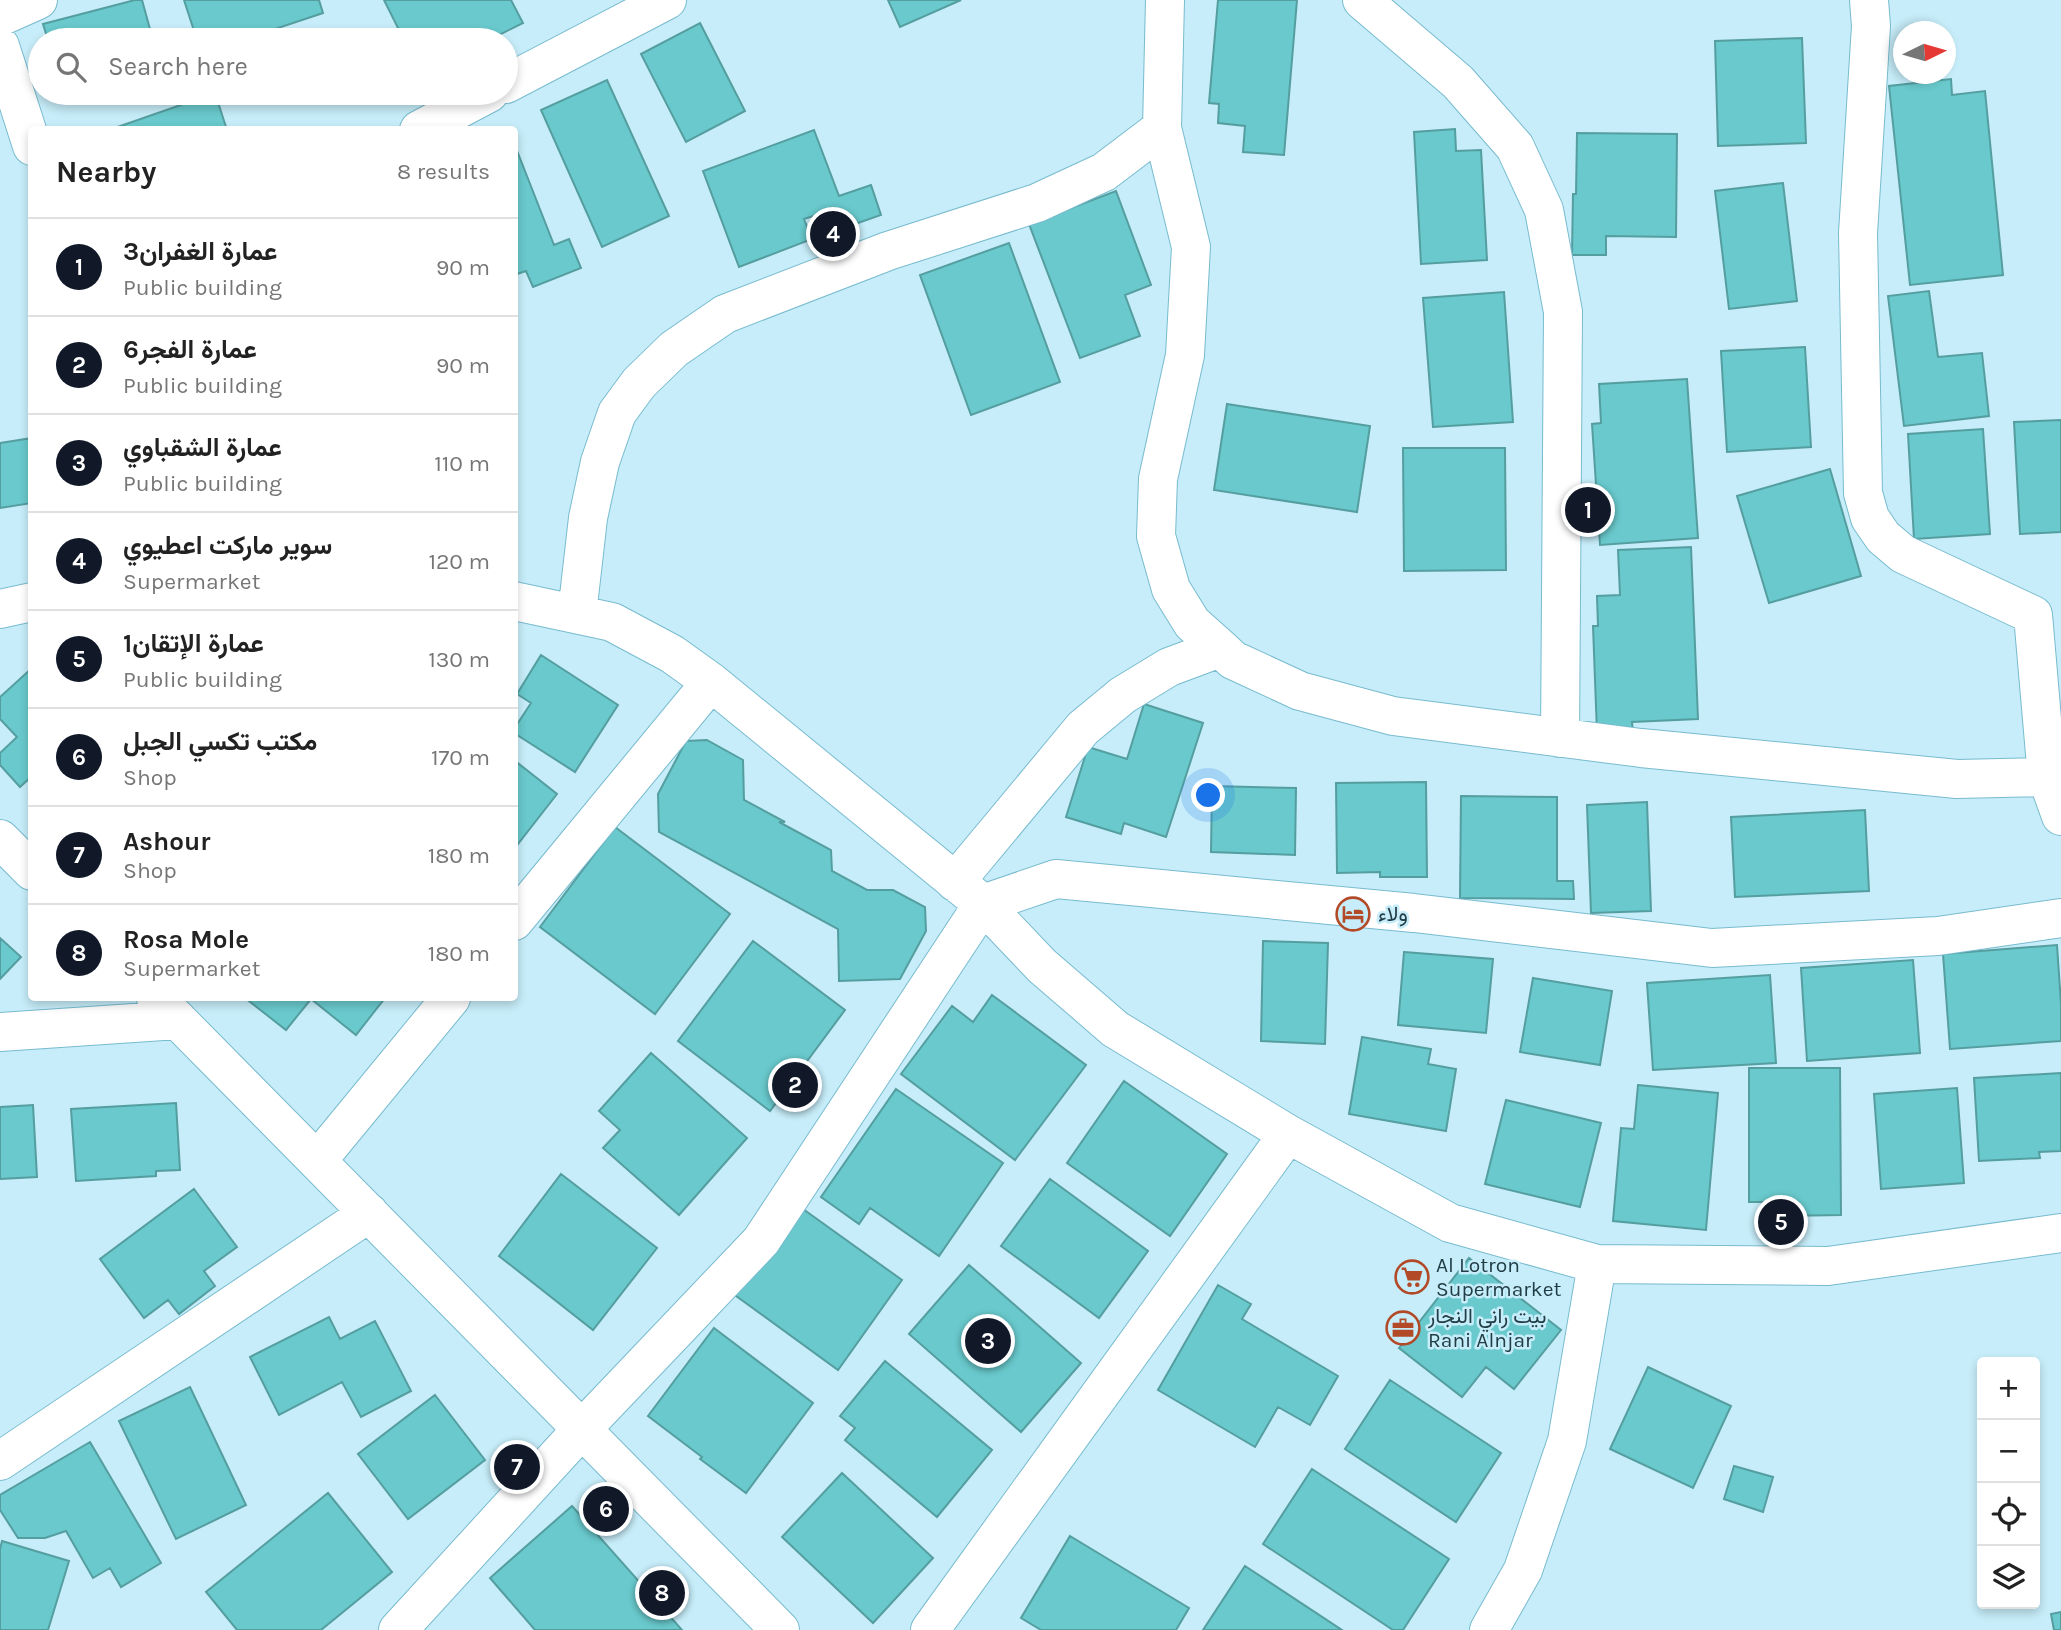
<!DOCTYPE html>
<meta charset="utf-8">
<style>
body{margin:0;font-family:Karla,Vazirmatn,sans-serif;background:#f2f2f2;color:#222}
.controls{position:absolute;right:21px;bottom:21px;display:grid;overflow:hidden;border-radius:7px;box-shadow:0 4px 10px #0003}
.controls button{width:63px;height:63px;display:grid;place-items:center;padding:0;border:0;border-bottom:2px solid #e0e0e0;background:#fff;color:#222;font:35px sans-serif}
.compass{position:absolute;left:1893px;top:21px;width:63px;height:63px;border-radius:50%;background:#fff;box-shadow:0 4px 10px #0003;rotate:85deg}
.you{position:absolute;left:1209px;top:796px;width:24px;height:24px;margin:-18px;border:5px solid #fff;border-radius:50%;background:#1a73e8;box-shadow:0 0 0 10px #1a73e833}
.badge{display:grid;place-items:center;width:46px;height:46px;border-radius:50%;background:#111827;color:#fff;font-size:23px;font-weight:700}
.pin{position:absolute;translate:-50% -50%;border:4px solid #fff;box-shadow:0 2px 7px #0006}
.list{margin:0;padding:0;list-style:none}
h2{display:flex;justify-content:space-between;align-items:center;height:91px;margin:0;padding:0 28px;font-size:30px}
h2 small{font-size:23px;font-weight:400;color:#767676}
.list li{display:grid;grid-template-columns:46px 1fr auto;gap:21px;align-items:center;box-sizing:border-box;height:98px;padding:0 28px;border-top:2px solid #e0e0e0}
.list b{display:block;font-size:26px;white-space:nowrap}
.list p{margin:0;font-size:23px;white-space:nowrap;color:#767676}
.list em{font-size:23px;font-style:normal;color:#767676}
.icon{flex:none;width:38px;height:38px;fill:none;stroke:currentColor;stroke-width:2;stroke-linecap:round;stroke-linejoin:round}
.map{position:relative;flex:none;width:2061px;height:1630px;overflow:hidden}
.search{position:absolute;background:#fff;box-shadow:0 4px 10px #0003;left:28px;top:28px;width:490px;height:77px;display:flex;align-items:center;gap:18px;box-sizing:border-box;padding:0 24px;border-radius:38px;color:#767676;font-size:26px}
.panel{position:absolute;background:#fff;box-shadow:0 4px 10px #0003;left:28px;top:126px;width:490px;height:875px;border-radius:7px}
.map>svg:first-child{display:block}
</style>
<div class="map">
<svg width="2061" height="1630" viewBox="0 0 2061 1630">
<rect width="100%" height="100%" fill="#c6edf9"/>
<!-- building -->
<path fill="#69c9cc" stroke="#559ea0" stroke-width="2" d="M135 0H142L153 40H48L43 24Z
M184 0H319L323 13 242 40H197Z
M384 0H511L523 23 489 40H404Z
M888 0H961L900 27Z
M1218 0H1297L1284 155 1243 152 1245 126 1218 123 1219 104 1209 103Z
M700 23 745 111 686 142 641 54Z
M1802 38 1806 143 1718 146 1715 41Z
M1951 79 1952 95 1985 91 2003 275 1910 285 1889 86Z
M607 80 669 216 602 247 541 110Z
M215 93 227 130H109Z
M1455 129 1456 151 1481 150 1487 260 1421 264 1414 132Z
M814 130 839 196 871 185 881 215 827 234 820 214 804 219 812 239 739 267 703 171Z
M1577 133 1677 134 1676 237 1606 236V255H1572L1573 194H1576Z
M514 143 554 245 569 239 581 268 533 287 526 271 514 275Z
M1783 183 1797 301 1729 309 1715 191Z
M1116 191 1151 285 1125 295 1140 336 1080 358 1029 224Z
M1009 243 1060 382 971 415 920 275Z
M1929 291 1938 357 1982 353 1989 416 1904 426 1888 296Z
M1504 292 1513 422 1433 427 1423 298Z
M1805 347 1811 447 1727 452 1721 351Z
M1687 379 1698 538 1600 545 1592 424 1601 423 1599 384Z
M1227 404 1370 426 1357 512 1214 490Z
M2061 420V532L2020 534 2014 422Z
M1983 429 1990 534 1914 539 1908 434Z
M32 438V503L0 508V443Z
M1403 448H1505L1506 570 1404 571Z
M1830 469 1861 576 1769 603 1737 496Z
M1691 547 1698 719 1632 722 1633 732 1597 733 1593 626H1598L1597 596 1620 595 1618 550Z
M541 655 618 705 575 772 514 733V729L531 703 517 694Z
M32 668V776L20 787 0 765V753L17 737 0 719V697Z
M1144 704 1203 723 1166 837 1124 823 1121 834 1066 817 1088 747 1127 759Z
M707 740 743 760 744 800 785 822H779L831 850 832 871 867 890H893L925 907 926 931 900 979 839 981 838 929 659 832 658 794 686 741Z
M514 760 557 794 514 849Z
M1426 782 1427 877H1380V872L1337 873 1336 783Z
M1212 786 1296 788 1295 855 1211 852Z
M1461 796 1557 797V881H1573L1574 899 1460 898Z
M1647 802 1651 911 1591 913 1587 805Z
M1865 810 1869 891 1735 897 1731 817Z
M615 827 730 914 655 1014 540 927Z
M0 938 21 957 0 979Z
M753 941 845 1010 770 1111 678 1041Z
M1263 941 1328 943 1325 1044 1261 1041Z
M2057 945 2061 1004V1041L1950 1049 1943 954Z
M1404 952 1493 959 1486 1033 1398 1025Z
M1913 960 1920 1053 1807 1061 1801 968Z
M1770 975 1776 1063 1653 1070 1647 983Z
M1533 978 1612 991 1600 1065 1520 1052Z
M992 995 1086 1065 1015 1160 901 1074 952 1006 973 1022Z
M245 998H385L356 1035 311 999 286 1030Z
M1362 1037 1431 1049 1428 1064 1456 1069 1446 1131 1349 1114Z
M651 1053 747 1138 679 1215 603 1148 620 1130 599 1111Z
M1749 1068H1840L1841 1215 1783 1216V1202H1749Z
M2061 1073V1151L2039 1152 2040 1158 1979 1161 1974 1078Z
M1124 1081 1227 1154 1170 1236 1067 1163Z
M1638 1085 1718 1093 1706 1230 1613 1221 1621 1128 1634 1129Z
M1957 1088 1964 1183 1881 1189 1874 1094Z
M896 1089 1003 1163 939 1256 870 1208 859 1224 821 1197Z
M1506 1100 1601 1123 1580 1207 1485 1184Z
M176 1103 180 1170 156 1171V1176L76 1181 71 1109Z
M33 1105 37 1177 0 1179V1107Z
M561 1174 657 1248 593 1330 499 1256Z
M1050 1179 1148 1251 1099 1318 1001 1246Z
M194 1189 237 1247 204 1271 215 1286 179 1314 168 1300 144 1318 100 1259Z
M796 1204 902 1280 838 1370 732 1293Z
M1469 1258 1561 1330 1514 1389 1486 1367 1462 1397 1399 1348Z
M969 1265 1081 1363 1021 1432 909 1334Z
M1218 1285 1251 1304 1242 1319 1338 1376 1310 1425 1278 1407 1255 1447 1158 1390Z
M329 1317 340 1339 375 1321 411 1391 361 1417 342 1382 279 1415 250 1357Z
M714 1328 813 1403 746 1493 700 1459 702 1457 648 1416Z
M885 1361 992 1450 937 1517 845 1440 855 1428 840 1416Z
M1648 1367 1731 1406 1693 1488 1610 1449Z
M1390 1380 1501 1453 1456 1522 1345 1449Z
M190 1387 246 1505 176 1539 119 1421Z
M435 1395 485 1460 408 1519 358 1454Z
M90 1442 161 1563 121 1587 110 1568 93 1578 66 1531 45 1538H18L0 1510V1495Z
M1734 1466 1773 1477 1763 1512 1724 1499Z
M1312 1469 1449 1559 1403 1630H1393L1263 1544Z
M842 1473 933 1558 873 1623 782 1537Z
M328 1493 392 1572 321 1630H237L206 1592Z
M572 1506 682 1630H535L490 1578Z
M1070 1536 1189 1608 1176 1630H1041L1021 1618Z
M2 1541 69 1561 48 1630H0V1549Z
M1245 1566 1342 1630H1203Z
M2061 1612V1630H2054L2051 1614Z"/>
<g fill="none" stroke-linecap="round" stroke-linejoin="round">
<defs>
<path id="minor" d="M1165 0 1162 128 1191 247 1185 355 1158 479 1156 536 1171 589 1192 623 1220 648 1233 660 1300 691 1393 716 1641 748 1957 779 2047 777
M1362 0 1458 82 1515 147 1544 210 1563 312 1560 738
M1869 0 1871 26 1858 233 1863 493 1870 518 1883 537 1903 554 2033 615 2047 777 2061 816
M0 17 38 0
M0 46 32 146
M506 84 667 0
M419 130 489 93
M514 601 612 622 672 654 711 682 983 904 1042 966 1115 1029 1288 1134 1450 1223 1597 1264 1828 1266 2061 1233
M0 609 32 602
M577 614 588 518 600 462 617 413 639 383 674 349 725 314 888 251 1037 203 1104 172 1162 128
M0 839 32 871
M955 882 1083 728 1123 695 1169 667 1220 648
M514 921 711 682
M156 998 780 1630
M0 1032 178 1020
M317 1161 451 998
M0 1461 369 1213
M398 1630 582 1429 761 1241 983 904 1056 879 1414 913 1712 948 1938 936 2061 918
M930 1630 1288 1134
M1489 1630 1523 1570 1567 1441 1597 1264"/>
</defs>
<!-- minor casing -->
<use href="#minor" stroke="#78bbce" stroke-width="40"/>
<!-- minor -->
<use href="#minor" stroke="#fff" stroke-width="38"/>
</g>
<!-- icons -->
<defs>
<symbol id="hotel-ring" viewBox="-11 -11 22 22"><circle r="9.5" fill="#c6edf9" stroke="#b24a28" stroke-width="1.5"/><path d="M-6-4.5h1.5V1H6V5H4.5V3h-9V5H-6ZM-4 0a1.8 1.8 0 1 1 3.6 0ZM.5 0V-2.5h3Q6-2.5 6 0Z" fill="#b24a28"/></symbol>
<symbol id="supermarket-ring" viewBox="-11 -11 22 22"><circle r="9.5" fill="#c6edf9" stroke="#b24a28" stroke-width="1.5"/><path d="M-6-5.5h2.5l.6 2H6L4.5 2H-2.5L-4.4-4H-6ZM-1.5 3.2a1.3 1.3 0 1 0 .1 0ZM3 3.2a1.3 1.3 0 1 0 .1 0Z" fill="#b24a28"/></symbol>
<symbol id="office-ring" viewBox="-11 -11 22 22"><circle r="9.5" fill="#c6edf9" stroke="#b24a28" stroke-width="1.5"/><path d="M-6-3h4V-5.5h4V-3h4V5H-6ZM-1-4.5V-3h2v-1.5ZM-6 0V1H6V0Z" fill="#b24a28"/></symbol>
</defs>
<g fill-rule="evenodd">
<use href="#hotel-ring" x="1334" y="895" width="38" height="38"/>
<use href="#supermarket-ring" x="1393" y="1258" width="38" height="38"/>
<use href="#office-ring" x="1384" y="1309" width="38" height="38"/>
</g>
<g text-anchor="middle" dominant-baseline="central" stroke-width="5" stroke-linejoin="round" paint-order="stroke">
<!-- poi labels -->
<g font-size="21" fill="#213d45" stroke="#c6edf9" text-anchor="start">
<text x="1378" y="914">ولاء</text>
<text x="1436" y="1265">Al Lotron<tspan x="1436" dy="24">Supermarket</tspan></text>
<text x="1428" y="1316">بيت راني النجار<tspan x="1428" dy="24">Rani Alnjar</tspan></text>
</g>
</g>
</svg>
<div class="controls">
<button>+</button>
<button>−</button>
<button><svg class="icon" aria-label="locate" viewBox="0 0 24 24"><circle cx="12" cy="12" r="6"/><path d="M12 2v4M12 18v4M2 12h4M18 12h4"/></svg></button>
<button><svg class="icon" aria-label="layers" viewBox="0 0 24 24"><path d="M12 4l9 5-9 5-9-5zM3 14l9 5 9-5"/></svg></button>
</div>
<svg class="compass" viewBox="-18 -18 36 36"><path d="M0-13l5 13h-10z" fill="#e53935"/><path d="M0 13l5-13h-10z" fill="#767676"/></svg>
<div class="you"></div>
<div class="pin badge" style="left:1588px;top:510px">1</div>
<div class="pin badge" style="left:795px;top:1085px">2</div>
<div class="pin badge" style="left:988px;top:1341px">3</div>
<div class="pin badge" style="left:833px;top:234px">4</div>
<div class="pin badge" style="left:1781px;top:1222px">5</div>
<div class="pin badge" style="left:606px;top:1509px">6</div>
<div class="pin badge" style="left:517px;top:1467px">7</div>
<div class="pin badge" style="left:662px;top:1593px">8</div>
<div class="search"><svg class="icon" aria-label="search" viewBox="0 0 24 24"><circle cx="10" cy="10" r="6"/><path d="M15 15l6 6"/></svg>Search here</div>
<section class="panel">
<h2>Nearby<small>8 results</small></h2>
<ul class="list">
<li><span class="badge">1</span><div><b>عمارة الغفران3</b><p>Public building</p></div><em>90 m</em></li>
<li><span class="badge">2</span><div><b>عمارة الفجر6</b><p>Public building</p></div><em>90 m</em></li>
<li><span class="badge">3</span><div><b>عمارة الشقباوي</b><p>Public building</p></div><em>110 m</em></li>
<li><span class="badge">4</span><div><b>سوير ماركت اعطيوي</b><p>Supermarket</p></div><em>120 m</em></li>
<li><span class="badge">5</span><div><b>عمارة الإتقان1</b><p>Public building</p></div><em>130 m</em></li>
<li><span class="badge">6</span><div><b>مكتب تكسي الجبل</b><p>Shop</p></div><em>170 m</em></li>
<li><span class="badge">7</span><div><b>Ashour</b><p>Shop</p></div><em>180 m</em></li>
<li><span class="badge">8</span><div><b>Rosa Mole</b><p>Supermarket</p></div><em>180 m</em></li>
</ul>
</section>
</div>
